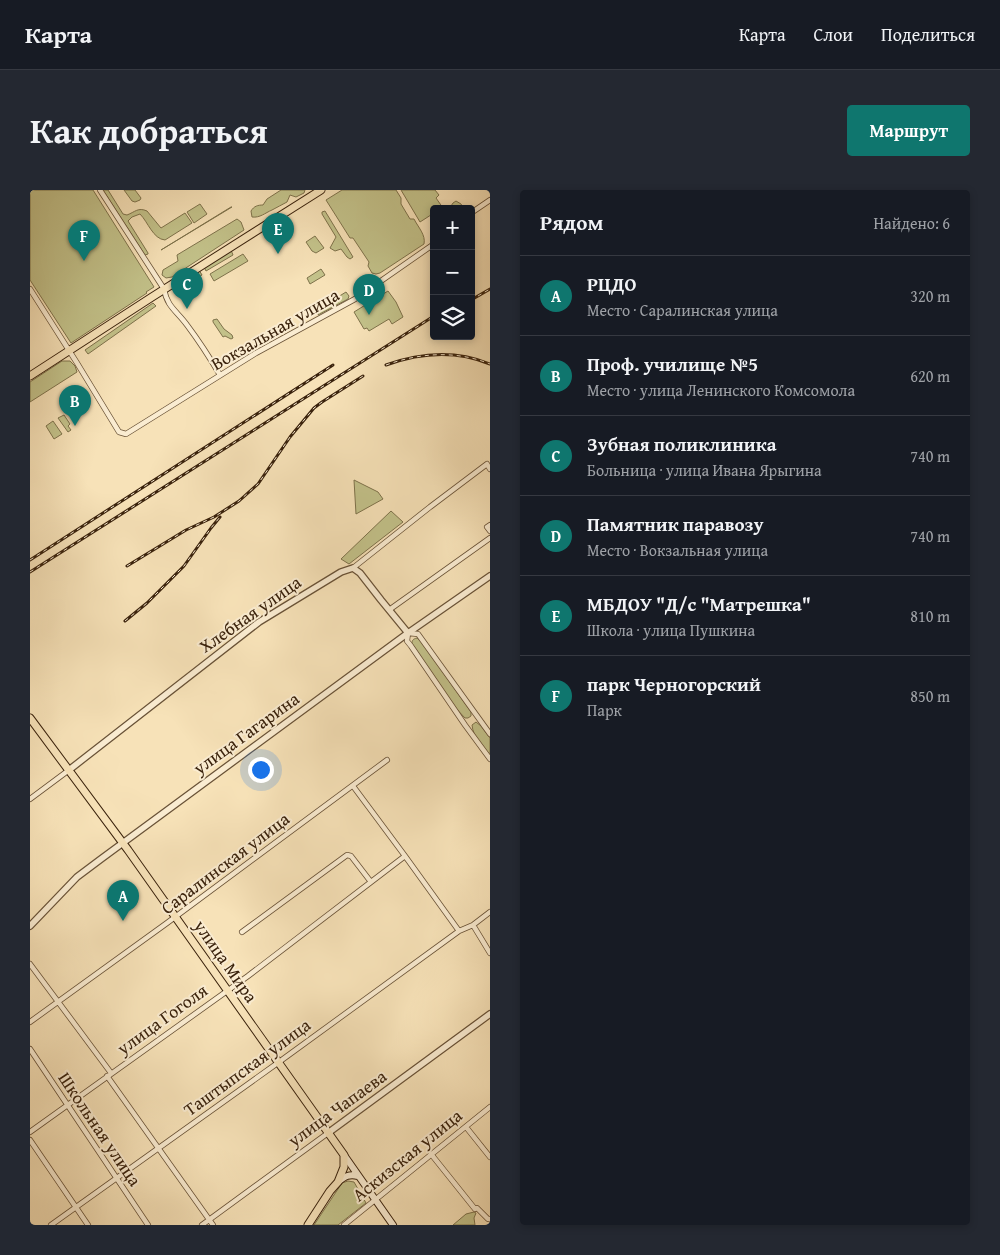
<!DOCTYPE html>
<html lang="ru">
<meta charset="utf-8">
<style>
body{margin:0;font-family:"Gentium Book Plus",serif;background:#242831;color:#f1f3f6}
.controls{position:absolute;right:15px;top:15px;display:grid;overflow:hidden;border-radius:5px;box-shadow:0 2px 8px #0003}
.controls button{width:45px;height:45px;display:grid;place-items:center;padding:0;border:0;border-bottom:1px solid #363941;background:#171b24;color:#f1f3f6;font:25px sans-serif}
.you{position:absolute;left:230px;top:579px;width:18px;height:18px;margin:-12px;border:4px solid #fff;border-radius:50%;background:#1a73e8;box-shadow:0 0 0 8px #1a73e833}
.badge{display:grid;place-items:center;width:32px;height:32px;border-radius:50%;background:#0f766e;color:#fff;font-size:16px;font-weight:700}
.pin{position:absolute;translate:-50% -41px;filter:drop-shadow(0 1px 2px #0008)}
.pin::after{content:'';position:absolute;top:26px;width:18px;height:15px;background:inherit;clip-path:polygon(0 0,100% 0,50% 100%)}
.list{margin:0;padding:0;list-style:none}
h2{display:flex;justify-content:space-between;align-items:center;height:65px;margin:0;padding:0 20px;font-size:21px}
h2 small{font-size:16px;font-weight:400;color:#9ea1a6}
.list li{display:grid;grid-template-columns:32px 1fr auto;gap:15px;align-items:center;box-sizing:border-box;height:80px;padding:0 20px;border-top:1px solid #363941}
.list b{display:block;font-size:19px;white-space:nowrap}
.list p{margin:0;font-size:16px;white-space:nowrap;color:#9ea1a6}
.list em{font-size:16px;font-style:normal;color:#9ea1a6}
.icon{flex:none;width:28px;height:28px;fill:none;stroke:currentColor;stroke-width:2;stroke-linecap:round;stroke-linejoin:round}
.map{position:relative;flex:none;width:460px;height:1035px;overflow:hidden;border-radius:5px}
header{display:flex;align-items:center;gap:30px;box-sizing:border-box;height:70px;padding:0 25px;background:#171b24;border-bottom:1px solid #363941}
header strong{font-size:24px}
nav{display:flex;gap:28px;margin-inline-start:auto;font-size:18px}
.intro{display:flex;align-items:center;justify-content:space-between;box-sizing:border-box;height:120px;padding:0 30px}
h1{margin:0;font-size:35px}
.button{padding:12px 22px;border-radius:5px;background:#0f766e;color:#fff;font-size:18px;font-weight:700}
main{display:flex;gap:30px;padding:0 30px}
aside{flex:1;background:#171b24;border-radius:5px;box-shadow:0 2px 8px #0003}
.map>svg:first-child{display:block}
</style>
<header>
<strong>Карта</strong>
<nav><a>Карта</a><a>Слои</a><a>Поделиться</a></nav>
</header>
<div class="intro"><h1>Как добраться</h1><a class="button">Маршрут</a></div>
<main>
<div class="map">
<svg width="460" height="1035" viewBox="0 0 460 1035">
<rect width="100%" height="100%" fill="#f7e2b8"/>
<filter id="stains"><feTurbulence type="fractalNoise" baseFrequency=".004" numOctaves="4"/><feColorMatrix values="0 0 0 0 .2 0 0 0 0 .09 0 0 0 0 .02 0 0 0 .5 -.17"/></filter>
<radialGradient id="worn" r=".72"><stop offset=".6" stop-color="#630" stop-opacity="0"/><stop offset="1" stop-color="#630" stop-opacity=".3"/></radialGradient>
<!-- green -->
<path fill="#c3c28a" stroke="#7e724b" d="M0 0H63L124 97 116 102 117 103 41 153 0 90Z
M73 0H78L93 24 97 25C105 22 108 17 117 21L131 38 155 23 162 33 135 50C123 49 118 32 110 24L102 27 98 31 118 63V64L115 65Z
M94 0H105L111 8 110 10 105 12 102 11Z
M251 0H275L274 3 266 7 260 5 257 12C252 15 247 17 242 20 235 23 230 28 222 27L221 21C224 16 228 15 233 15L237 9Z
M312 0H366L371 8V14L380 29H384C388 37 396 45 394 54L350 83 346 84 342 83 338 76 339 72 323 48H320L296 10Z
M371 0H405L409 5 406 8 413 18 421 16 423 13 426 11 431 14 434 19H404V23L390 32Z
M170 14 177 24 164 33 157 22Z
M201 17H202L131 60Z
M295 21 323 67 320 69 317 67 311 59 305 61 300 58 306 47 292 24V22Z
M207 29 211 32 214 40 142 87 136 88 132 85 133 80 148 71 147 65Z
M285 46 294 58 286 63 282 61 276 52Z
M201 60 203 65 176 81 174 77Z
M213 64 218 71 184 91 180 84Z
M291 79 295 85 280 94 277 88Z
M169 80 172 85 145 101 142 97Z
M358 101 366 112 373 127 362 134 359 129 339 141 337 138 334 139 324 122Z
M316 102 319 106 318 109 288 125 290 118Z
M123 113 126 116 58 164 55 160Z
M187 129 194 139 202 145 203 148 201 149 195 146 193 147 183 132V130Z
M32 171H40L45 176 47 182 0 212V192Z
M34 225 40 234 38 236 41 240 38 242 28 228Z
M23 231 32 244 24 249 16 236Z
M324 290 348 302 353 309 326 324Z
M361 321 373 332 319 374 311 369Z
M387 448 391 451 441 522V526L438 528H435L421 513 382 454C382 450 383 449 387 448Z
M446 532 451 536 460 548V566C453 557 443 547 442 535Z
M318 991 324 992 336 1013 308 1035H284L312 993Z
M444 1022 446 1023 444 1028 445 1035H423L436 1024Z"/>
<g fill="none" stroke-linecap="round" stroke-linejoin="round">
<defs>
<path id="minor" d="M70 0 134 99C137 117 147 121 157 135 169 151 180 168 190 185
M441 23 460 10
M0 99 47 173 89 242 96 244 226 163 325 109 404 54
M460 335 457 337 460 341
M323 378 400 317 457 274 460 279
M359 420 460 348
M460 544 388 444 378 443 377 451 381 456 435 535 460 569
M323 596 375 666 429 741
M0 609 39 580
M443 735 460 763
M212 742 317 665 321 666 341 692
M0 774 81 883
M0 832 137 733 357 570
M0 859 118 1035
M77 886 183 1035
M436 937 460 967
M0 942 218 786 375 666
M0 950 58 1035
M401 964 445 1019 447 1018 458 1029H460
M21 1035 249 872 429 741 443 735 460 722
M172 1035 298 943
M314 1035 460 917"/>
<path id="tertiary" d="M39 580 229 432 311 382 323 378 330 383 351 410 378 443
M0 736 47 687 71 669 378 443 460 386
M298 943 460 824"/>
<path id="secondary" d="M314 965 363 1035
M308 992C315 986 319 984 328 986"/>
<path id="primary" d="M0 186 122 107 291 0
M0 528 98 660 314 965V977L308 992 300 1001 278 1035"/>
</defs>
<!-- minor casing -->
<use href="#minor" stroke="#695237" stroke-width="6"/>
<!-- tertiary casing -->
<use href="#tertiary" stroke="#695237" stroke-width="8"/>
<!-- secondary casing -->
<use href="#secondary" stroke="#3a220c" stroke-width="8"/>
<!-- primary casing -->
<use href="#primary" stroke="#3a220c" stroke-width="9"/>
<!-- minor -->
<use href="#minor" stroke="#faecd1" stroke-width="4.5"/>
<!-- tertiary -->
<use href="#tertiary" stroke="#faecd1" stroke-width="5.5"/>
<!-- secondary -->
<use href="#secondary" stroke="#faecd1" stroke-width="6"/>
<!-- primary -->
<use href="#primary" stroke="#f7e2b8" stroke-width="7"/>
<defs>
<path id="rail" d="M441 110 460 99
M356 175C389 163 426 160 460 174
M0 370 303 175
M97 376 156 340 184 327 209 311 228 294 260 247 284 218 292 212 333 186
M0 382 404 126
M95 431 117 413 154 376 181 338 190 327"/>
</defs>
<!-- rail casing -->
<use href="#rail" stroke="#3a220c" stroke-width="3"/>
<!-- rail -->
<use href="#rail" stroke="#faecd1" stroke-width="1" stroke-dasharray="4" stroke-linecap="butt"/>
</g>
<g text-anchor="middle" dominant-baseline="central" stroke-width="4" stroke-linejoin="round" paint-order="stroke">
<!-- street labels -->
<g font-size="18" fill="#3a220c" stroke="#faecd1">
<text transform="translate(245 139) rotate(-30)">Вокзальная улица</text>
<text transform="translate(220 424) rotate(-35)">Хлебная улица</text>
<text transform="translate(216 543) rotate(-36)">улица Гагарина</text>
<text transform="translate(195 673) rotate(-37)">Саралинская улица</text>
<text transform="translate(196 771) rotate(55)">улица Мира</text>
<text transform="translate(132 829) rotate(-36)">улица Гоголя</text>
<text transform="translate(217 877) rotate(-36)">Таштыпская улица</text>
<text transform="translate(307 918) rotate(-36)">улица Чапаева</text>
<text transform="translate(70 939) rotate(56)">Школьная улица</text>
<text transform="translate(377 965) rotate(-39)">Аскизская улица</text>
</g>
</g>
<rect width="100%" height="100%" filter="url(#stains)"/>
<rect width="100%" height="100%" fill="url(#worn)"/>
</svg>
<div class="controls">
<button>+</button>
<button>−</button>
<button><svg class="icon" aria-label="layers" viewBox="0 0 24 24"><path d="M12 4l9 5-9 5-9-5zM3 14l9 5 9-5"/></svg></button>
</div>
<div class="you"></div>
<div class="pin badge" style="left:93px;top:731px">A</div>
<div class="pin badge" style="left:45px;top:236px">B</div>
<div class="pin badge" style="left:157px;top:119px">C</div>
<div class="pin badge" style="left:339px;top:125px">D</div>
<div class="pin badge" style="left:248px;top:64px">E</div>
<div class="pin badge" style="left:54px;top:71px">F</div>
</div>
<aside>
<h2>Рядом<small>Найдено: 6</small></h2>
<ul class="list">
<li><span class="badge">A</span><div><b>РЦДО</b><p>Место · Саралинская улица</p></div><em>320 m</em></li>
<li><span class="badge">B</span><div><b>Проф. училище №5</b><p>Место · улица Ленинского Комсомола</p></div><em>620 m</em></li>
<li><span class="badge">C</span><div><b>Зубная поликлиника</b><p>Больница · улица Ивана Ярыгина</p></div><em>740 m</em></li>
<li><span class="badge">D</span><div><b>Памятник паравозу</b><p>Место · Вокзальная улица</p></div><em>740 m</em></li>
<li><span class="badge">E</span><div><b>МБДОУ &quot;Д/с &quot;Матрешка&quot;</b><p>Школа · улица Пушкина</p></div><em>810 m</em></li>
<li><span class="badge">F</span><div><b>парк Черногорский</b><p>Парк</p></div><em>850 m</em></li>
</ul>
</aside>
</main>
